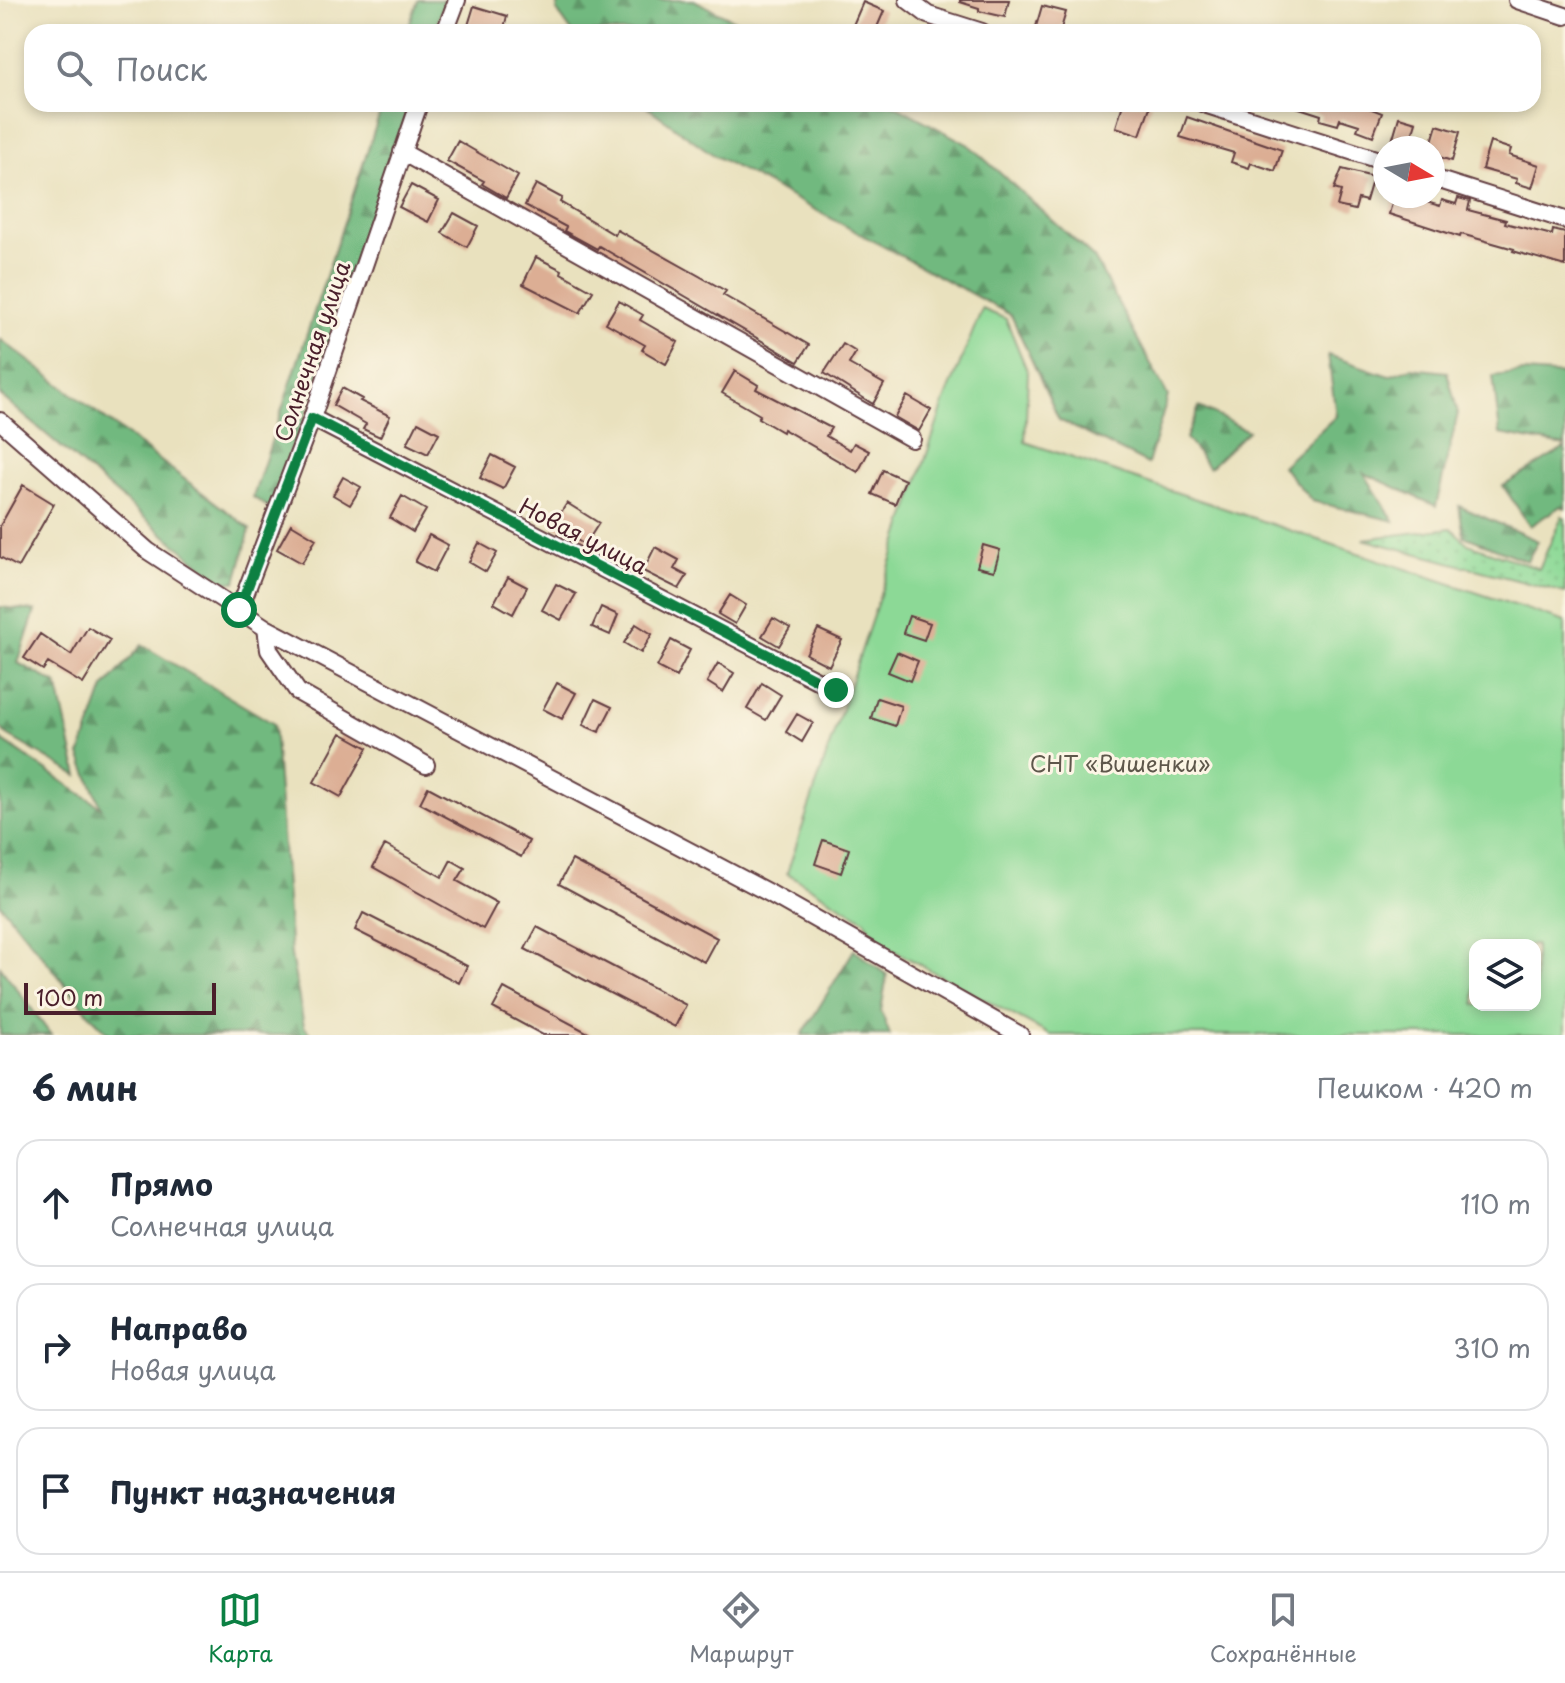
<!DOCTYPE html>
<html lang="ru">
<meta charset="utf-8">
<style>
body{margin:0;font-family:"Playpen Sans",sans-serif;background:#f6f6f7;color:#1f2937}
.controls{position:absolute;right:24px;bottom:24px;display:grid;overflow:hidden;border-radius:16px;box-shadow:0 4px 12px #0003}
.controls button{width:72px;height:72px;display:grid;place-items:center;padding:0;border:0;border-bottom:2px solid #e0e1e3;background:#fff;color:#1f2937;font:40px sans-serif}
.compass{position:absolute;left:1373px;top:136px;width:72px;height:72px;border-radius:50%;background:#fff;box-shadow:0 4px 12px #0003;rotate:100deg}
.scale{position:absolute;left:24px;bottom:20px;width:192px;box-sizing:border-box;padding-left:8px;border:4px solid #4a1f2b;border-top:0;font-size:22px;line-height:28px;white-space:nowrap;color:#4a1f2b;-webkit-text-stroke:6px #fcf5e5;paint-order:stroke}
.stop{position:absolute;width:24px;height:24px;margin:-18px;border:6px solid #0b8043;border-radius:50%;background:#fff}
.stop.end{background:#0b8043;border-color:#fff;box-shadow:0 2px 8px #0008}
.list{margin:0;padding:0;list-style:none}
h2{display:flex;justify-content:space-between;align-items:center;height:104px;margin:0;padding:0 32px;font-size:34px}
h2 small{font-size:26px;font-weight:400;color:#747a83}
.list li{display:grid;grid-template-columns:52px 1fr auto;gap:24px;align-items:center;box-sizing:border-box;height:128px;margin:0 16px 16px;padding:0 16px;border:2px solid #e0e1e3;border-radius:24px}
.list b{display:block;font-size:30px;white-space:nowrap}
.list p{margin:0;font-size:26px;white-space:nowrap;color:#747a83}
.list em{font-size:26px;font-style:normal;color:#747a83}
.icon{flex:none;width:44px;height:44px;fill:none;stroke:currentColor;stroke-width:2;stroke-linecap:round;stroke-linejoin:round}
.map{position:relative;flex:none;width:1565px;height:1035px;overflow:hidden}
.search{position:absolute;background:#fff;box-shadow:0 4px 12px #0003;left:24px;right:24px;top:24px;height:88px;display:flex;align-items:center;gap:20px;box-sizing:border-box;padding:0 28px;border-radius:24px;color:#747a83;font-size:30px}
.sheet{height:536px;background:#fff}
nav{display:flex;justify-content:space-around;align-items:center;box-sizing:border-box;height:112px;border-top:2px solid #e0e1e3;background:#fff;font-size:22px;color:#747a83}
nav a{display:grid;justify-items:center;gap:4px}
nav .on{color:#0b8043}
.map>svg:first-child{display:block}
</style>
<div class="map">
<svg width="1565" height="1035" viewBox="0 0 1565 1035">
<defs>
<pattern id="grass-dots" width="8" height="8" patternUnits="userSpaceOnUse" patternTransform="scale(2)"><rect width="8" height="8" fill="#8cd996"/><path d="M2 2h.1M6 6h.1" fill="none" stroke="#7aba81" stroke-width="1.8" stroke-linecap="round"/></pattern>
<pattern id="forest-firs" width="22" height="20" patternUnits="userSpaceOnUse" patternTransform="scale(2)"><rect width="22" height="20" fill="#71b97f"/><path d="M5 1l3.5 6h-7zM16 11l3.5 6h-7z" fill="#5f9668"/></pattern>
</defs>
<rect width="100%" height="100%" fill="#fcf5e5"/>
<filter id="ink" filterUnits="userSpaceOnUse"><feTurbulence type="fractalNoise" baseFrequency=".0125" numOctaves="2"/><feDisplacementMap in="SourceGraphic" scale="16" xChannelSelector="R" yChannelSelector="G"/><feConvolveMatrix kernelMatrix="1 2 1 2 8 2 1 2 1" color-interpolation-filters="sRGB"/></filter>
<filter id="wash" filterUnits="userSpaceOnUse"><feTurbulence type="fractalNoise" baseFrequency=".006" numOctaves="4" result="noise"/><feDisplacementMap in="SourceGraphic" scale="32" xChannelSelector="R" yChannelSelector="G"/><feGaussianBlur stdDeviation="1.8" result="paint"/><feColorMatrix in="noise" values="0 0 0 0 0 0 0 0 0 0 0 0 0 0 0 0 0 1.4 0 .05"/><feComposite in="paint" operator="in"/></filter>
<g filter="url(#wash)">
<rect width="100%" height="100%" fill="#e9e1be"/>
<!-- grass -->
<path fill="url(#grass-dots)" stroke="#6b7c60" stroke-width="2" d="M1562 516 1565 518V593L1363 539 1451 528 1468 544 1539 569Z"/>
<!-- forest -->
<path fill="url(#forest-firs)" stroke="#5e6c55" stroke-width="2" d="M418 0H445L434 32H407Z
M559 0H694L758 32H572L557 11Z
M383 104H410L274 511 253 497Z
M643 104H893L969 145 1094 258 1168 396 1148 464 1059 420 1011 315 715 156Z
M0 339 250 529 236 582 219 581 0 395Z
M1328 355 1389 376 1411 368 1447 372 1458 413 1436 506 1364 473 1394 521 1312 501 1282 466 1336 416Z
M1524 372 1565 375V446L1500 434 1493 376Z
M1199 407 1248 431 1209 468 1186 438Z
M1565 448V508L1561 506 1530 526 1503 486Z
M1459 506 1538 541 1527 561 1464 536Z
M0 607 35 611 18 663 57 684 78 776 7 735 0 727Z
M142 645 274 724 291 955 304 1026 311 1035H110L91 1016 0 904V739L101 807 80 755 104 688Z
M854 950 887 975 881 1011 890 1035H802Z
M0 966 51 1035H0Z"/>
<!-- garden -->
<path fill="#8cd996" stroke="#6b7c60" stroke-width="2" fill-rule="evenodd" d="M982 309 1006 319 1028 373 1025 442 1565 622V1035H1050L878 942 865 920 787 873 944 403ZM1475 945H1535V1005H1475Z"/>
<g id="blocks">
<!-- building -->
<path fill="#dcae94" d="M960 0H1009L1005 17 979 11V8L960 2Z
M863 2 884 11 875 32H850Z
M474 6 507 16 503 32H466Z
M1042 6 1066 12 1060 32 1035 30Z
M1123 104H1151L1140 135 1116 127Z
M1293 104H1359L1382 113 1373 136 1357 130 1359 125 1340 119 1338 125 1320 120 1321 115 1293 106Z
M1187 117 1282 150 1275 171 1251 163 1249 168 1231 162 1234 153 1180 137Z
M1399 117 1416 122 1409 145 1392 141Z
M1437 125 1460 132 1452 161 1433 155V148H1430Z
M458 141 518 176 506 198 482 184 484 181 447 161Z
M1490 142 1511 149 1509 155 1539 165 1532 188 1516 183 1517 179 1482 169Z
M1342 169 1373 177 1366 201 1358 199 1355 210 1337 206 1341 191 1334 189Z
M536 184 562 198 560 202 615 235 617 230 726 291 723 295 809 345 798 362 599 246 597 249 564 231 566 227 525 205Z
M411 185 439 200 428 222 399 207Z
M1394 196H1406L1440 206 1442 200 1456 204 1458 198 1470 201 1468 210 1506 220 1505 223 1552 235 1553 230 1565 233V266L1513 251 1514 249 1461 234 1460 237 1389 214Z
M454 213 478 226 467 247 442 233Z
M536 257 562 270 561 273 593 291 580 313 523 284Z
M619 301 643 315 640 320 678 342 666 364 642 350 645 345 606 323Z
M843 344 856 352 849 364 884 384 873 404 824 373Z
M735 371 758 385 756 389 831 428 826 436 850 450 854 443 869 451 858 472 783 429 782 432 758 418 760 415 722 393Z
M342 388 362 399 360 401 390 416 380 437 363 429 366 424 333 405Z
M907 396 931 410 919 431 895 417Z
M418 422 439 433 428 454 407 444Z
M492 455 515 467 503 489 480 478Z
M883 470 905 480 895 504 872 494Z
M343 477 361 487 350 505 333 495Z
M23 485 54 504 18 567 0 557V526Z
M402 496 426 510 413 532 390 518Z
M567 503 599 523 585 545 553 525Z
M291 524 316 539 302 563 277 549Z
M429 535 448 545 434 572 415 562Z
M479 543 497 553 486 572 469 562Z
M983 545 1000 550 994 571 977 567Z
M655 547 679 560 674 569 687 576 679 589 643 571Z
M508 577 527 587 513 614 494 603Z
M556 584 576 594 561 620 542 610Z
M730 595 746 605 735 624 718 614Z
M601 607 618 615 610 635 592 627Z
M909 616 930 623 924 640 903 633Z
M773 618 790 628 779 646 762 636Z
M636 624 652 634 641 653 624 643Z
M88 627 110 640 83 684 48 663 43 670 24 658 40 634 71 655Z
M818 629 842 640 829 666 806 654Z
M671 640 690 650 676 677 657 667Z
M897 652 918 661 910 681 888 672Z
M718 663 734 673 723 692 707 682Z
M557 683 576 693 562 719 543 709Z
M762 683 781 695 766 720 747 709Z
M877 698 901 706 895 726 871 718Z
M595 699 612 707 599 732 583 725Z
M797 714 813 723 802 742 786 732Z
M341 733 368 748 341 797 314 782Z
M428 787 529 841 521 857 420 803Z
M823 840 849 849 841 873 815 864Z
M385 845 442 877 451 860 465 868 457 881 497 903 483 929 373 867Z
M572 860 717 938 704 962 559 884Z
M363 913 467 966 459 983 355 930Z
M537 927 686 1005 675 1027 525 949Z
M504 988 592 1035H543L493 1008Z"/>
</g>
</g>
<g filter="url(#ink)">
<use href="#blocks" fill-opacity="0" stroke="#623c41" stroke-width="2"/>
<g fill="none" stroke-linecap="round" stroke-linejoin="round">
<defs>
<path id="minor" d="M908 0 928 15 982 32
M1517 0 1565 16
M445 32 457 0
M1204 104 1385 162
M402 152 912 439
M1433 178 1565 220
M312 418 836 690
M0 421 148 551 266 628 771 894 1020 1035
M239 610 312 418 419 104
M266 628 269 650 298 692 426 765"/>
</defs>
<!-- minor casing -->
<use href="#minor" stroke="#623c41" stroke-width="20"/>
<!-- minor -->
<use href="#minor" stroke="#fff" stroke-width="16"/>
</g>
</g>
<g fill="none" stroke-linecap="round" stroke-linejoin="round" filter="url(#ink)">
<!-- route -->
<path stroke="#0b8043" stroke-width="10" d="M239 610 312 418 836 690"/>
</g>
<g text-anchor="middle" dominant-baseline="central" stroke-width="6" stroke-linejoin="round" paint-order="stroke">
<!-- street labels -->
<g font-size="22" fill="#4a1f2b" stroke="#fcf5e5">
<text transform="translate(311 351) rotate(-71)">Солнечная улица</text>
<text transform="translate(584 535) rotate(27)">Новая улица</text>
</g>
<!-- park labels -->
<g font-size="22" fill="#5e574b" stroke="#fcf5e5">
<text x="1120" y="762">СНТ «Вишенки»</text>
</g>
</g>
</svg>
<div class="controls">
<button><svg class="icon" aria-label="layers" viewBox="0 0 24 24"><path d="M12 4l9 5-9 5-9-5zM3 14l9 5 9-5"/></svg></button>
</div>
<svg class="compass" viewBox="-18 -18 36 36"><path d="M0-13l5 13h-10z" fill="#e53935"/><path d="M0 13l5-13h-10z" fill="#747a83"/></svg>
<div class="scale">100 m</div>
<div class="stop" style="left:239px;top:610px"></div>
<div class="stop end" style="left:836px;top:690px"></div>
<div class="search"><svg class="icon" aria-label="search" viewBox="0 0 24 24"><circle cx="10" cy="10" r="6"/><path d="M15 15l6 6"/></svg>Поиск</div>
</div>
<section class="sheet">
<h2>6 мин<small>Пешком · 420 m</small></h2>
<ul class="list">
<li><svg class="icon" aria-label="ahead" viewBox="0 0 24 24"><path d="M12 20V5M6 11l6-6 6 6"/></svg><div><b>Прямо</b><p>Солнечная улица</p></div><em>110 m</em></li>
<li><svg class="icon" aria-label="right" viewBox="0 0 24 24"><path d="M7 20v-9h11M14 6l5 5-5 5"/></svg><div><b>Направо</b><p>Новая улица</p></div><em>310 m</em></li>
<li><svg class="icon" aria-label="arrive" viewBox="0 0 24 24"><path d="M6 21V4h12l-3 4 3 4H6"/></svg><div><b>Пункт назначения</b></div></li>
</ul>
</section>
<nav>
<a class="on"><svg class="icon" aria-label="map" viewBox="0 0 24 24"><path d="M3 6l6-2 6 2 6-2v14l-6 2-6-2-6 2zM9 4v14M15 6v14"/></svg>Карта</a>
<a><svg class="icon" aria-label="directions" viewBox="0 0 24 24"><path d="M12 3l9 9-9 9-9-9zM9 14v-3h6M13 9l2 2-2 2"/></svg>Маршрут</a>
<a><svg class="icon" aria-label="saved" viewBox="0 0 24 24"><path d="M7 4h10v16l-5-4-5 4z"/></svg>Сохранённые</a>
</nav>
